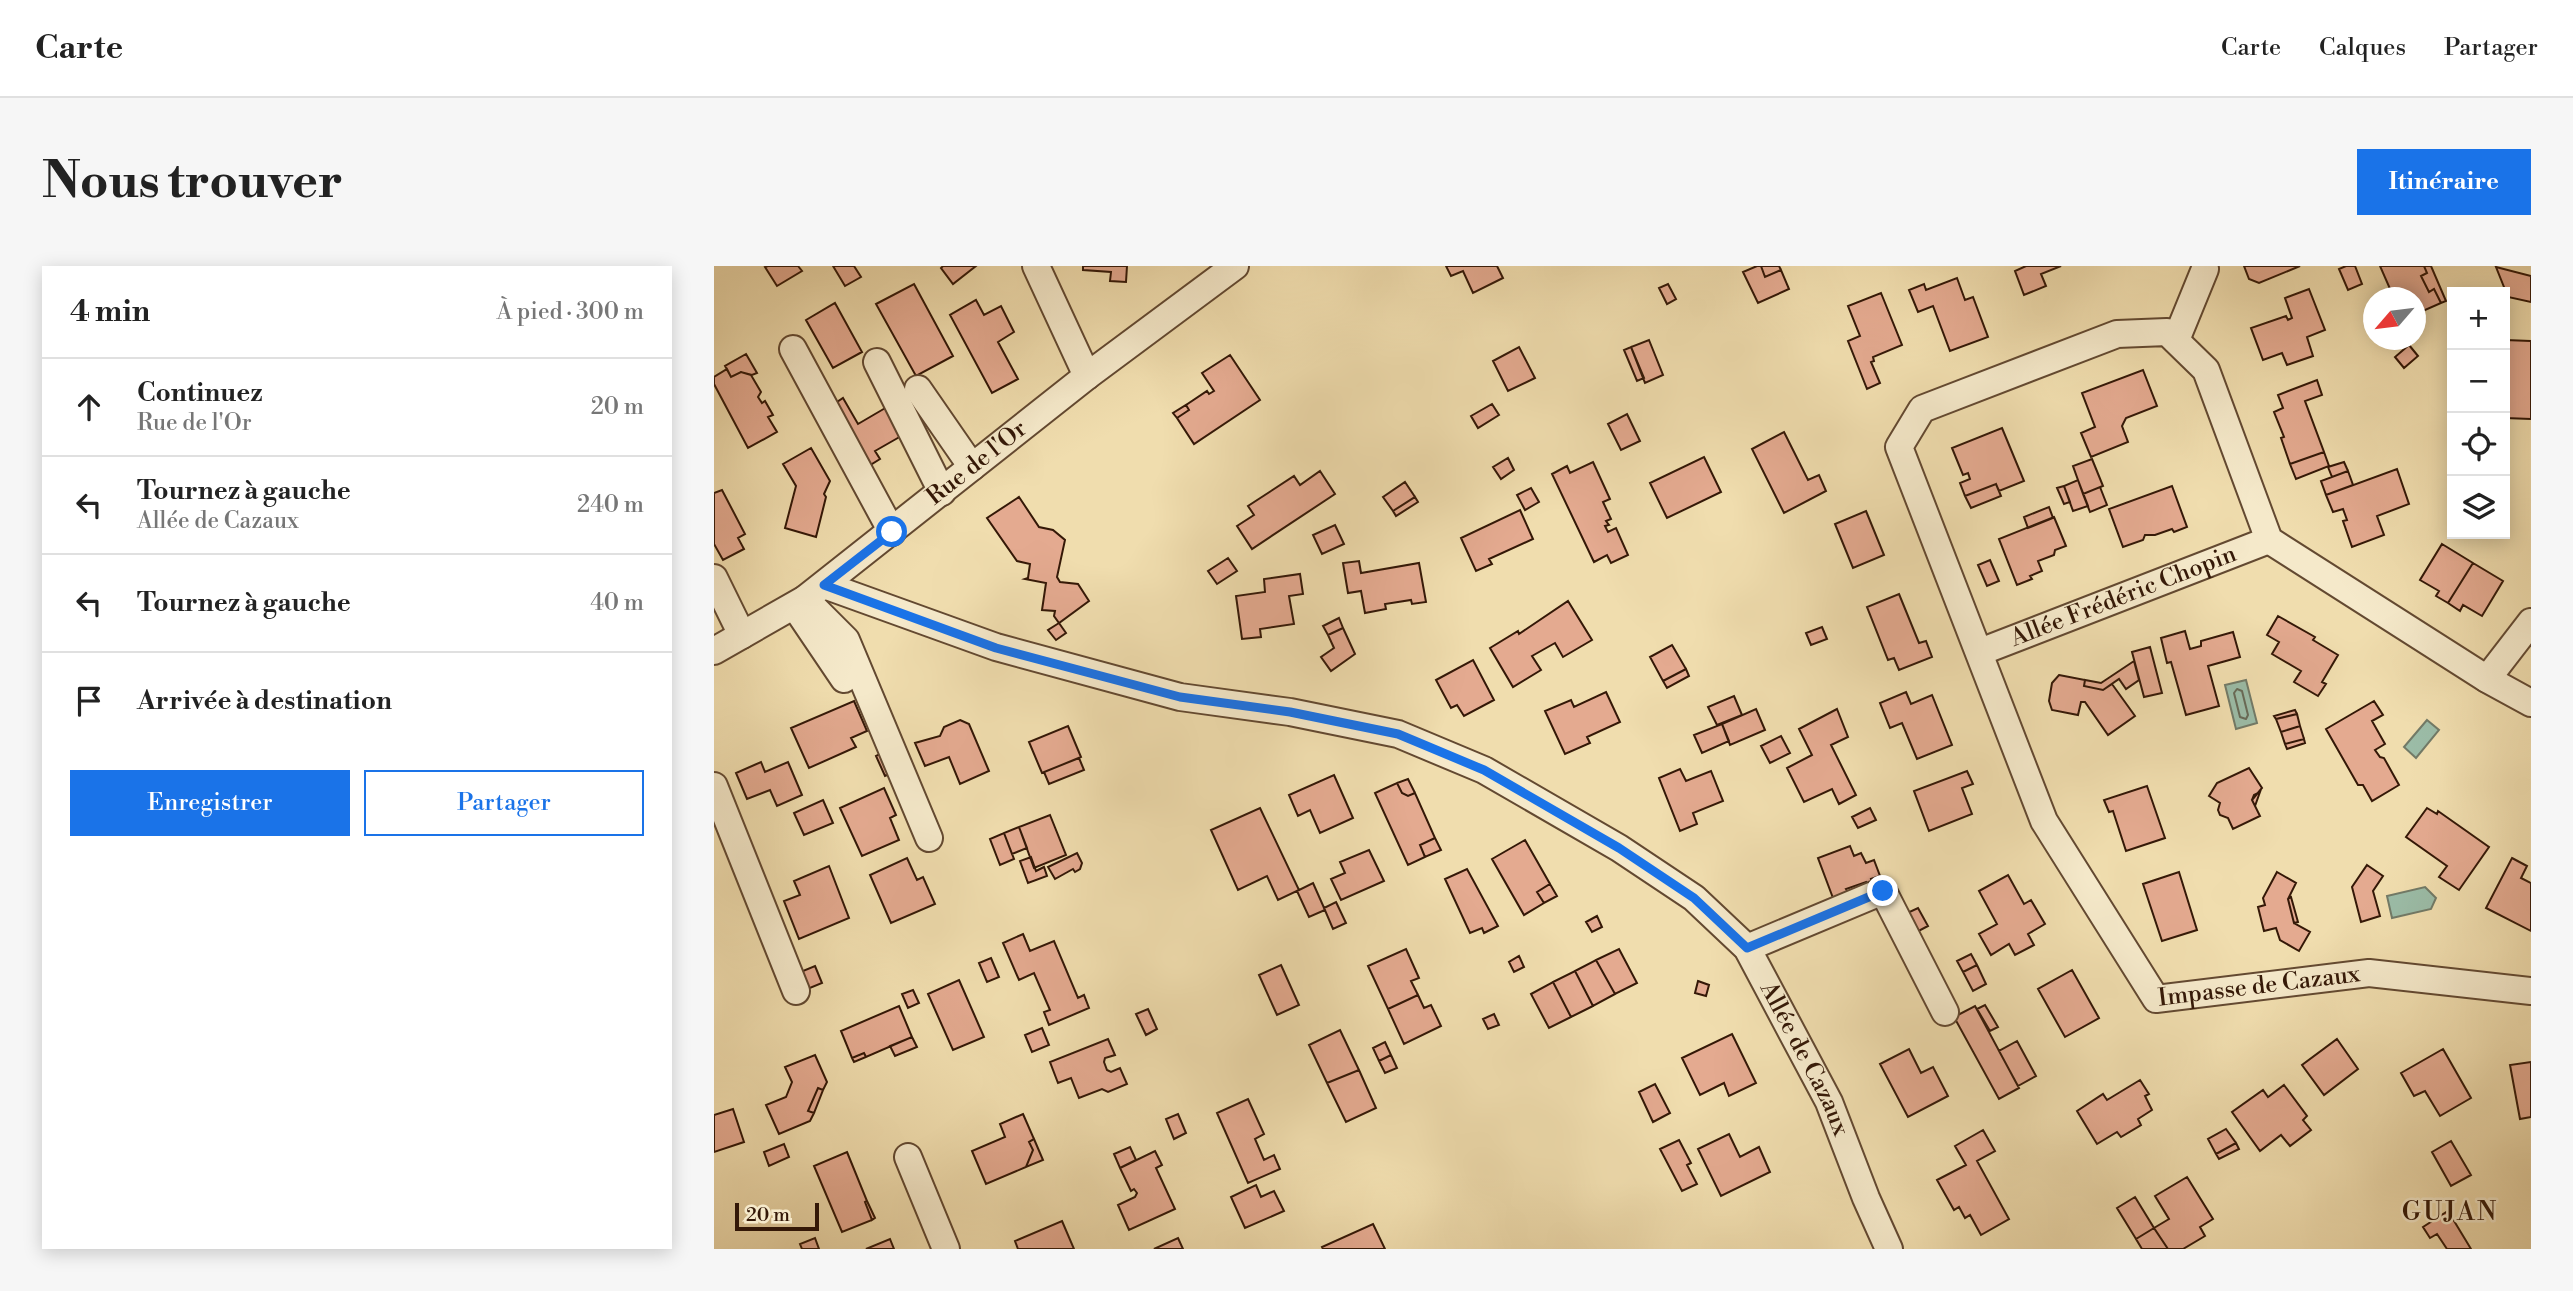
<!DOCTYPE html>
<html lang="fr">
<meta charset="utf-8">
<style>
body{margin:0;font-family:"Libre Bodoni",serif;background:#f6f6f6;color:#222}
.controls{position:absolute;right:21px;top:21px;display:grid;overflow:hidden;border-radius:0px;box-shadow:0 4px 18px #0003}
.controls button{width:63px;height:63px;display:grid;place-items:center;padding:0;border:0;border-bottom:2px solid #e0e0e0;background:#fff;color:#222;font:35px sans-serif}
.compass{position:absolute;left:1649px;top:21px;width:63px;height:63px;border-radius:50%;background:#fff;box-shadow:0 4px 18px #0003;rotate:242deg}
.scale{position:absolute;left:21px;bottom:18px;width:84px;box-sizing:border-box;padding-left:7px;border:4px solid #341807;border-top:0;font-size:19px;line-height:24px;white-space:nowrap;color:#341807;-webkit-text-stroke:5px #f5e9ca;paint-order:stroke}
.stop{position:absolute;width:21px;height:21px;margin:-16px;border:5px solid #1a73e8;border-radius:50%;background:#fff}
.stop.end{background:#1a73e8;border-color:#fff;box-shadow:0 2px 7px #0008}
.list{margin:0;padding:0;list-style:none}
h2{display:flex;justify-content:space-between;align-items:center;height:91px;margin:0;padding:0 28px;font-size:30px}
h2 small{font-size:23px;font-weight:400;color:#767676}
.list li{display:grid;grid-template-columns:46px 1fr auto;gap:21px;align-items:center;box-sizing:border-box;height:98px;padding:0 28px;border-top:2px solid #e0e0e0}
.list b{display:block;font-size:26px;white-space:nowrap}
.list p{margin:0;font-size:23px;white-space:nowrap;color:#767676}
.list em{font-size:23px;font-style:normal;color:#767676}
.actions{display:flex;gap:14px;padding:21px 28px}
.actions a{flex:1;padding:16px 0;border:2px solid #1a73e8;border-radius:0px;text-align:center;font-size:24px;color:#1a73e8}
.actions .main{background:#1a73e8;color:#fff}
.icon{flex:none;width:38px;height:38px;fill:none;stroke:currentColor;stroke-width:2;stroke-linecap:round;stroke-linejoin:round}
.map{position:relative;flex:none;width:1817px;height:983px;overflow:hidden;border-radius:0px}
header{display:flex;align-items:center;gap:42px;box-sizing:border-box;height:98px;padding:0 35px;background:#fff;border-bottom:2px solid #e0e0e0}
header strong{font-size:33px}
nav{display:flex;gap:38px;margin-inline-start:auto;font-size:24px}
.intro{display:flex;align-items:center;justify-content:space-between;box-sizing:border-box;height:168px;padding:0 42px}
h1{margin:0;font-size:49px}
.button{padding:18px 32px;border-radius:0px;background:#1a73e8;color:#fff;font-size:24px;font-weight:700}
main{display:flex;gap:42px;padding:0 42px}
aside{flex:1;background:#fff;border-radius:0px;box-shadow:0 4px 18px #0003}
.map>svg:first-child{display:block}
</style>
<header>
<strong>Carte</strong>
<nav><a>Carte</a><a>Calques</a><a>Partager</a></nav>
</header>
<div class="intro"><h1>Nous trouver</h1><a class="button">Itinéraire</a></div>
<main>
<aside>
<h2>4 min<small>À pied · 300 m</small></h2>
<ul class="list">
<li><svg class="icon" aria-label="ahead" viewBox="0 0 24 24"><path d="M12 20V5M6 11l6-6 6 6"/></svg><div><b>Continuez</b><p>Rue de l'Or</p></div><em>20 m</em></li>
<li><svg class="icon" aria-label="left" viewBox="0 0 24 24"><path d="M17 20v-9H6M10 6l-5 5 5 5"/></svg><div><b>Tournez à gauche</b><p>Allée de Cazaux</p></div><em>240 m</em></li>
<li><svg class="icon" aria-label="left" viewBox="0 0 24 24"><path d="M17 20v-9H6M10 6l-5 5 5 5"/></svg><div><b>Tournez à gauche</b></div><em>40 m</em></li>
<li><svg class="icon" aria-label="arrive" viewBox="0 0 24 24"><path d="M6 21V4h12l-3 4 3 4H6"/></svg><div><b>Arrivée à destination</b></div></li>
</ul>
<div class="actions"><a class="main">Enregistrer</a><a>Partager</a></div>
</aside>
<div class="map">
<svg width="1817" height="983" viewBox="0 0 1817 983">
<rect width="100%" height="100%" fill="#f0ddae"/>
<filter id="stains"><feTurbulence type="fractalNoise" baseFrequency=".00286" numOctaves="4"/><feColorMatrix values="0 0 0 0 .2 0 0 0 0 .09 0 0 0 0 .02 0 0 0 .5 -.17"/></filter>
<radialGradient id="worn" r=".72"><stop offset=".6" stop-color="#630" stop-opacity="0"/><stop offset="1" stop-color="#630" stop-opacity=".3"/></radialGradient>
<!-- water -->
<path fill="#9bbca7" stroke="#727a67" stroke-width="2" d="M1532 414 1543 457 1522 463 1511 419Z
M1713 454 1725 464 1702 492 1690 481Z
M1711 621 1722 632 1717 643 1678 652 1673 630Z"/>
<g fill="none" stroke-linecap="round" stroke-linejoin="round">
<!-- shore -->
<path stroke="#686a57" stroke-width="2" d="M1523 423 1528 425 1534 449 1532 453 1526 451 1520 427Z"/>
</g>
<!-- building -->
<path fill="#e4aa90" stroke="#341807" stroke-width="2" d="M54 0H84L88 5 63 20 51 1Z
M119 0H140L147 11 131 20Z
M229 0H262L239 18 227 2Z
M369 0H413L412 16 396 15 397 6 369 4Z
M732 0H783L789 12 759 27 749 5 737 10Z
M1043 0H1047L1051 11 1067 4 1075 23 1044 37 1029 6Z
M1047 0H1065L1067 4 1051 11Z
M1312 0H1347L1327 8 1332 20 1310 29 1301 5Z
M1530 0H1586L1545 17 1535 13Z
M1632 0H1641L1648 18 1634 24 1625 3Z
M1666 0H1710L1713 7 1707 10 1715 26 1720 23 1727 37 1702 48V32H1680Z
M1710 0H1717L1732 35 1727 37 1720 23 1715 26 1707 10 1713 7Z
M1782 1 1817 10V36L1794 31Z
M1243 12 1251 34 1259 31 1274 71 1236 85 1219 40 1204 46 1195 24 1210 18 1212 24Z
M200 18 239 90 202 110 162 38Z
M954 18 962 33 953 38 945 22Z
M1595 23 1611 64 1593 71 1599 90 1573 99 1568 87 1549 94 1537 62 1572 50 1574 54 1578 52 1571 32Z
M1167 27 1188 79 1159 91 1160 95 1157 96 1166 117 1153 123 1134 75 1146 70 1134 40Z
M262 34 270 49 287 40 300 66 284 76 304 113 278 127 236 49Z
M121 37 148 86 119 102 92 54Z
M935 74 949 109 931 117 917 81Z
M1791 74 1817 75V153L1791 152Z
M1695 79 1704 90 1690 102 1681 91Z
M805 81 821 112 794 125 779 95Z
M917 81 930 112 923 115 910 84Z
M32 88 43 107 38 109 27 106 17 111 11 100Z
M516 89 546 134 480 178 463 152 475 144 472 139 493 125 495 128 500 125 488 107Z
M13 103 17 111 27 106 37 109 47 126 44 131 48 137 51 135 59 149 54 151 63 166 34 182 0 118V111Z
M1429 104 1443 140 1412 152 1408 160 1414 176 1377 191 1367 167 1381 161 1368 127Z
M1603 114 1608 129 1591 135 1610 186 1576 198 1567 172 1570 171 1560 146 1569 142 1564 129Z
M129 132 144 158 173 141 189 169 161 185 166 193 153 201 117 140Z
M778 138 785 149 764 162 757 150Z
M472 139 475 144 463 152 459 147Z
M913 148 926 175 907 184 894 158Z
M1288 162 1310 215 1285 225 1282 218 1251 230 1246 217 1256 213 1254 207 1249 209 1238 182Z
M1070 166 1094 214 1105 209 1112 225 1070 247 1038 183Z
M97 182 116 215 110 228 112 231 102 271 71 262 82 220 69 198Z
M1610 186 1615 200 1582 213 1576 198Z
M990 191 1007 226 953 252 936 217Z
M794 192 800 204 787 213 779 201Z
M1378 193 1389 220 1369 228 1359 200Z
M879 196 896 233 889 236 897 253 892 255 895 259 891 260 894 266 902 262 914 289 897 297 893 289 880 296 838 208 853 200 856 207Z
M1630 196 1634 205 1618 211 1614 201Z
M1683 203 1695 238 1663 250 1670 269 1638 281 1629 255 1633 254 1629 243 1619 246 1612 229Z
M606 205 621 228 538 283 523 260 540 249 534 240 580 210 586 219Z
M1634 205 1639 219 1612 229 1607 215Z
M1364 214 1374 240 1359 245 1350 220Z
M691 216 701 231 679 245 669 231Z
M1282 218 1287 230 1257 242 1251 230Z
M1350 220 1356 236 1350 238 1343 222Z
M1458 220 1473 261 1460 266 1458 263 1441 269H1431L1429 274 1409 281 1395 243Z
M1386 221 1393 239 1376 246 1369 228Z
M817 222 825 236 811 244 803 229Z
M8 224 31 268 24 272 30 283 9 294 0 278V227Z
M305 231 325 261 339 264 351 274 343 311 346 316 364 318 375 335 345 357 340 350 341 345 328 344 332 317 311 313 314 312 316 298 303 295 273 252Z
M701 231 704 236 682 250 679 245Z
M1335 241 1339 252 1314 262 1310 251Z
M806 244 819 273 775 293 778 298 762 305 747 272Z
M1152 245 1170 289 1139 302 1121 258Z
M1340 251 1352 280 1341 284 1340 289 1324 295 1328 305 1316 310 1318 313 1303 319 1285 273Z
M621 259 630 278 608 288 599 269Z
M1728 278 1759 297 1734 337 1722 330 1725 325 1706 314Z
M514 292 523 305 503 318 494 305Z
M1276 294 1285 315 1273 320 1264 299Z
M645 295 647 307 705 297 712 336 698 338 697 334 671 338 672 343 651 347 647 325 634 327 629 297Z
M1759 297 1789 315 1768 350 1749 339 1746 345 1734 337Z
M586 308 589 328 575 330 580 358 546 363 547 371 528 373 522 330 551 326 550 313Z
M1185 328 1205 377 1212 375 1218 391 1185 404 1180 392 1174 394 1153 341Z
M854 335 878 374 849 391 841 377 818 390 827 404 799 421 776 382 804 365 805 368Z
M1564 350 1601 371 1599 374 1624 389 1608 416 1612 418 1604 430 1580 416 1587 405 1558 388 1565 376 1553 369Z
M625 352 629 362 614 369 609 360Z
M345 357 352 367 342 374 334 364Z
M1108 361 1113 373 1097 379 1092 367Z
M629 362 641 388 617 405 607 391 620 382 614 369Z
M1471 365 1476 383 1487 380V375L1519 366 1526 391 1494 400 1505 440 1472 449 1457 396 1453 397 1447 372Z
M958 379 972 403 949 415 936 391Z
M1436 381 1448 427 1430 431 1418 386Z
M759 394 780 434 750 450 743 439 737 442 722 414Z
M1420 395 1425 414 1412 423 1405 413 1389 424 1370 420 1371 414 1387 417Z
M972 403 975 410 953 422 949 415Z
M1345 409 1371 414 1370 420 1389 424 1398 418 1421 450 1394 469 1371 436H1367L1364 449 1338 444 1335 435 1338 417Z
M892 426 906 456 873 471 876 477 851 488 831 445 857 434 860 441Z
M1192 426 1197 438 1218 429 1238 479 1203 493 1188 457 1176 462 1166 437Z
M1020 430 1028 449 1003 459 994 441Z
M140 435 153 465 137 472 142 481 95 502 77 462Z
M1660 435 1669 449 1658 455 1671 478 1661 484 1666 491 1670 492 1685 519 1658 535 1649 519H1644L1612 463Z
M1042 443 1051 464 1016 479 1008 458Z
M1123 443 1134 471 1117 479 1142 529 1125 538 1118 523 1090 536 1073 502 1098 489 1085 463Z
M1581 444 1583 448 1562 453 1560 450Z
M1583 448 1586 460 1567 466 1562 453Z
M246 454 255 458 275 505 246 518 235 491 211 500 201 477 226 470 230 461Z
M1008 458 1015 475 988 487 980 469Z
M354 460 367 491 328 507 315 476Z
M1586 460 1590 473 1571 478 1567 466Z
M1067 470 1076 487 1056 497 1047 480Z
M1590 473 1591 477 1573 483 1571 478Z
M174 484 183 505 171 510 162 490Z
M365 492 370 504 335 518 330 506Z
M47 496 51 506 74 496 88 529 63 540 56 524 33 533 22 507Z
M1535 502 1548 522 1538 534 1546 550 1519 563 1514 552 1506 549 1504 544 1506 537 1495 530 1503 517Z
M966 503 972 515 997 505 1009 535 979 547 983 558 966 565 945 512Z
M1253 505 1259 518 1248 522 1258 548 1215 565 1200 525Z
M620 509 639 552 606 567 596 544 584 550 575 529Z
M694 513 701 527 694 530 688 527 683 517Z
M683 517 688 527 694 530 701 527 721 572 706 579 711 591 694 599 661 527Z
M1433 520 1451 572 1412 585 1399 545 1395 546 1390 534Z
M170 522 182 549 176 552 185 574 148 590 126 542Z
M1546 526 1541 540 1538 534 1540 529Z
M109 534 119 557 90 569 80 547Z
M546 542 585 624 564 634 553 610 524 624 497 564Z
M1156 542 1162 554 1144 562 1138 551Z
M1713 542 1723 548 1724 545 1775 581 1745 624 1725 611 1733 600 1692 571Z
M336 549 352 589 320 602 305 561Z
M305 561 313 582 298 588 290 567Z
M290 567 300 593 286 599 276 573Z
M721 572 727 584 711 591 706 579Z
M811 574 836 618 823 626 830 637 810 649 778 593Z
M1136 580 1140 590 1147 587 1152 597 1160 594 1166 610 1157 613 1159 619 1153 621 1152 616 1132 623 1134 626 1119 632 1104 592Z
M655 584 670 615 627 634 617 613 631 607 626 596Z
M363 587 368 597 366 603 361 606 359 603 341 613 334 601Z
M317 591 322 605 330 601 333 610 314 617 306 595Z
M193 592 203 614 209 611 221 638 177 657 156 609Z
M1798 592 1813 600 1807 612 1817 617V665L1772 642Z
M1653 599 1669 610 1659 625 1666 650 1647 656 1638 621Z
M115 600 135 652 85 673 70 635 86 629 80 615Z
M753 603 784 660 770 667 768 662 756 667 731 613Z
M1465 606 1483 664 1448 675 1429 618Z
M1563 606 1582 617 1574 633 1580 657 1596 666 1585 685 1566 674 1562 662 1550 665 1544 641 1551 639 1549 632Z
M1294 609 1310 638 1317 634 1331 658 1314 668 1320 679 1301 689 1295 678 1277 689 1265 668 1283 658 1265 625Z
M599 617 611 644 595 651 583 625Z
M836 618 843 630 830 637 823 626Z
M1577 631 1584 656 1580 657 1574 633Z
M622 636 632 657 619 663 610 642Z
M1204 642 1214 660 1199 668 1189 649Z
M883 650 888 661 878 666 872 656Z
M309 668 316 685 340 675 364 732 370 729 375 742 335 759 330 746 336 744 320 707 305 714 289 677Z
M692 683 705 712 697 715 704 729 674 743 654 700Z
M905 683 923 717 901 728 882 694Z
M1257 688 1263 699 1249 706 1243 695Z
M805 690 810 701 800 706 795 696Z
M277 692 285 711 273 716 265 697Z
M882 694 901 728 879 740 861 705Z
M567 699 585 739 563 749 545 709Z
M1263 699 1272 718 1259 725 1249 706Z
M101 700 108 717 91 724 84 707Z
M1358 704 1385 752 1351 771 1324 723Z
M861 705 879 740 857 751 839 716Z
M245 714 270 771 239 784 214 728Z
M984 715 995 719 992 730 981 727Z
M839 716 857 751 835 762 817 728Z
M199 724 205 737 194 742 188 728Z
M704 729 710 742 717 739 727 760 690 778 674 743Z
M1271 739 1284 761 1276 765 1263 743Z
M185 740 198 771 152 791 150 787 138 792 127 765Z
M1261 740 1305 822 1285 833 1240 751Z
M434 743 443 763 432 769 422 748Z
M780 748 785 759 774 763 769 753Z
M328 762 335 779 318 786 311 769Z
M626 764 645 804 613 817 595 779Z
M1018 768 1042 817 1015 830 1010 817 986 829 968 792Z
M198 771 203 781 181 790 176 780Z
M394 773 401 789 391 792 390 796 393 804 397 806 406 802 413 818 394 826 388 823 365 832 357 812 344 817 336 796Z
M1623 773 1644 803 1610 829 1588 799Z
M1303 775 1322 810 1304 820 1285 785Z
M671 776 677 789 665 795 659 782Z
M1195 783 1207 807 1219 801 1234 830 1194 851 1166 798Z
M1729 783 1757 832 1726 850 1711 825 1700 830 1687 807Z
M150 787 152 791 140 796 138 792Z
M101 789 113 816 109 824 104 822 94 845 100 847 96 855 65 868 52 839 72 831 78 816 71 801Z
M677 789 683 802 671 807 665 795Z
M1817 796V851L1806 853 1796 799Z
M645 804 662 842 632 856 613 817Z
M1426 814 1435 828 1431 830 1438 844 1424 853 1427 859 1407 871 1403 866 1383 878 1363 845 1389 828 1393 834Z
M941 818 956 847 939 856 925 826Z
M1570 819 1593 850 1589 854 1597 864 1576 880 1567 869 1546 885 1518 846 1549 824 1554 831Z
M104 822 109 824 100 847 94 845Z
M534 833 550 868 541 873 550 894 560 889 566 903 534 917 503 847Z
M19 843 30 876 0 886V849Z
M309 848 320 873 315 876 319 884 312 901 272 918 258 885 291 871 286 858Z
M464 848 472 867 460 873 452 853Z
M1512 863 1522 877 1502 888 1494 873Z
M1269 864 1281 885 1263 895 1295 953 1267 969 1256 949 1251 952 1245 941 1240 944 1223 914 1252 899 1241 880Z
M1015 868 1026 891 1045 881 1056 906 1007 930 984 883Z
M320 873 329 894 312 901 319 884 315 876Z
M965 874 977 897 973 899 983 918 968 925 946 883Z
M1737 875 1757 909 1737 920 1718 886Z
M1522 877 1525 883 1505 893 1502 888Z
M70 878 75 891 55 900 50 886Z
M416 881 422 894 406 902 400 888Z
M441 885 448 899 442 902 461 943 415 964 404 939 421 931 423 927 420 923 417 925 406 902Z
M133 886 153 935 151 936 158 954 128 966 100 900Z
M1473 911 1499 953 1486 961 1491 970 1469 983H1454L1440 962 1455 953 1441 930Z
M542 919 547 931 560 925 570 945 531 962 517 931Z
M1421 931 1440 962 1422 973 1403 942Z
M153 935 161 952 158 954 151 936Z
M1734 945 1754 978 1757 983H1733L1723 968 1716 972 1709 961Z
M348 955 360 983H304L301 975Z
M659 958 671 983H609L608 981Z
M1440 962 1454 983H1428L1422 973Z
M101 972 105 983H88L86 978Z
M464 972 469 983H440Z
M176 973 180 983H152Z"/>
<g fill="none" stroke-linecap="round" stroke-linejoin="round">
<defs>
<g id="minor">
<path d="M322 0 373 110"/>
<path d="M1462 74 1491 3"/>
<path d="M79 83 178 266"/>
<path d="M163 96 228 226"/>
<path d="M204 123 258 201"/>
<path d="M0 312 28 369"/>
<path id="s1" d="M110 319 282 381 466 431 576 446 684 468 770 504 905 582 980 632 1033 682 1115 836 1152 932 1175 983"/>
<path d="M91 333 132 374 215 572"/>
<path d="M82 342 130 413"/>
<path id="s2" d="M0 385 91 333 373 110 521 0"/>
<path id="s3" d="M1266 386 1555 274"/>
<path d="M1773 413 1817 356"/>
<path id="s4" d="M1817 437 1773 413 1555 274 1492 104 1453 66 1403 68 1208 143 1185 181 1330 555 1442 733 1655 707 1817 725"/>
<path d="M0 520 82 725"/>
<path d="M1033 682 1169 625 1231 746"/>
<path d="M194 891 232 983"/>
</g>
</defs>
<!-- minor casing -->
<use href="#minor" stroke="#634931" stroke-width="30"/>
<!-- minor -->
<use href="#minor" stroke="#f5e9ca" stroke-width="26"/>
</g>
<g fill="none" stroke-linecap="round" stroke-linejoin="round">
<!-- route -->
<path stroke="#1a73e8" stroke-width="9" d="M178 266 110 319 282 382 466 431 576 446 684 468 770 504 905 582 980 632 1033 682 1169 625"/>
</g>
<g text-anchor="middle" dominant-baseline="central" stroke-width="5" stroke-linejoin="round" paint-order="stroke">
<!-- street labels -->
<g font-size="24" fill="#341807" stroke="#f5e9ca">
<text stroke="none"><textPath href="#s2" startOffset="324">Rue de l'Or</textPath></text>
<text stroke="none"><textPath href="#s3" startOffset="154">Allée Frédéric Chopin</textPath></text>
<text stroke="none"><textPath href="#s4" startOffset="1563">Impasse de Cazaux</textPath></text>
<text stroke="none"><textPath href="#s1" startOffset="1132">Allée de Cazaux</textPath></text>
</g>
<!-- neighbourhood labels -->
<g font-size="26" letter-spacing="2" fill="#341807" stroke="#f5e9ca">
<text x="1736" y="946">GUJAN</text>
</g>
</g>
<rect width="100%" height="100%" filter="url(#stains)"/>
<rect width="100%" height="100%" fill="url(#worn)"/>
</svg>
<div class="controls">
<button>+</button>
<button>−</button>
<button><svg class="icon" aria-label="locate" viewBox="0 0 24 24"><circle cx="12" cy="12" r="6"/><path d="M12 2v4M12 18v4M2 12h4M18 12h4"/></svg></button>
<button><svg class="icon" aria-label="layers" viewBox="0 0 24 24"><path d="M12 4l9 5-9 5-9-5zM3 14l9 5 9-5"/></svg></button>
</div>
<svg class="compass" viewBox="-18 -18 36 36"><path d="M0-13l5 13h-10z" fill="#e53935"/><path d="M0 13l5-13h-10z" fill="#767676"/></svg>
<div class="scale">20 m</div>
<div class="stop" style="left:178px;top:266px"></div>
<div class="stop end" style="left:1169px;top:625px"></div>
</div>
</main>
